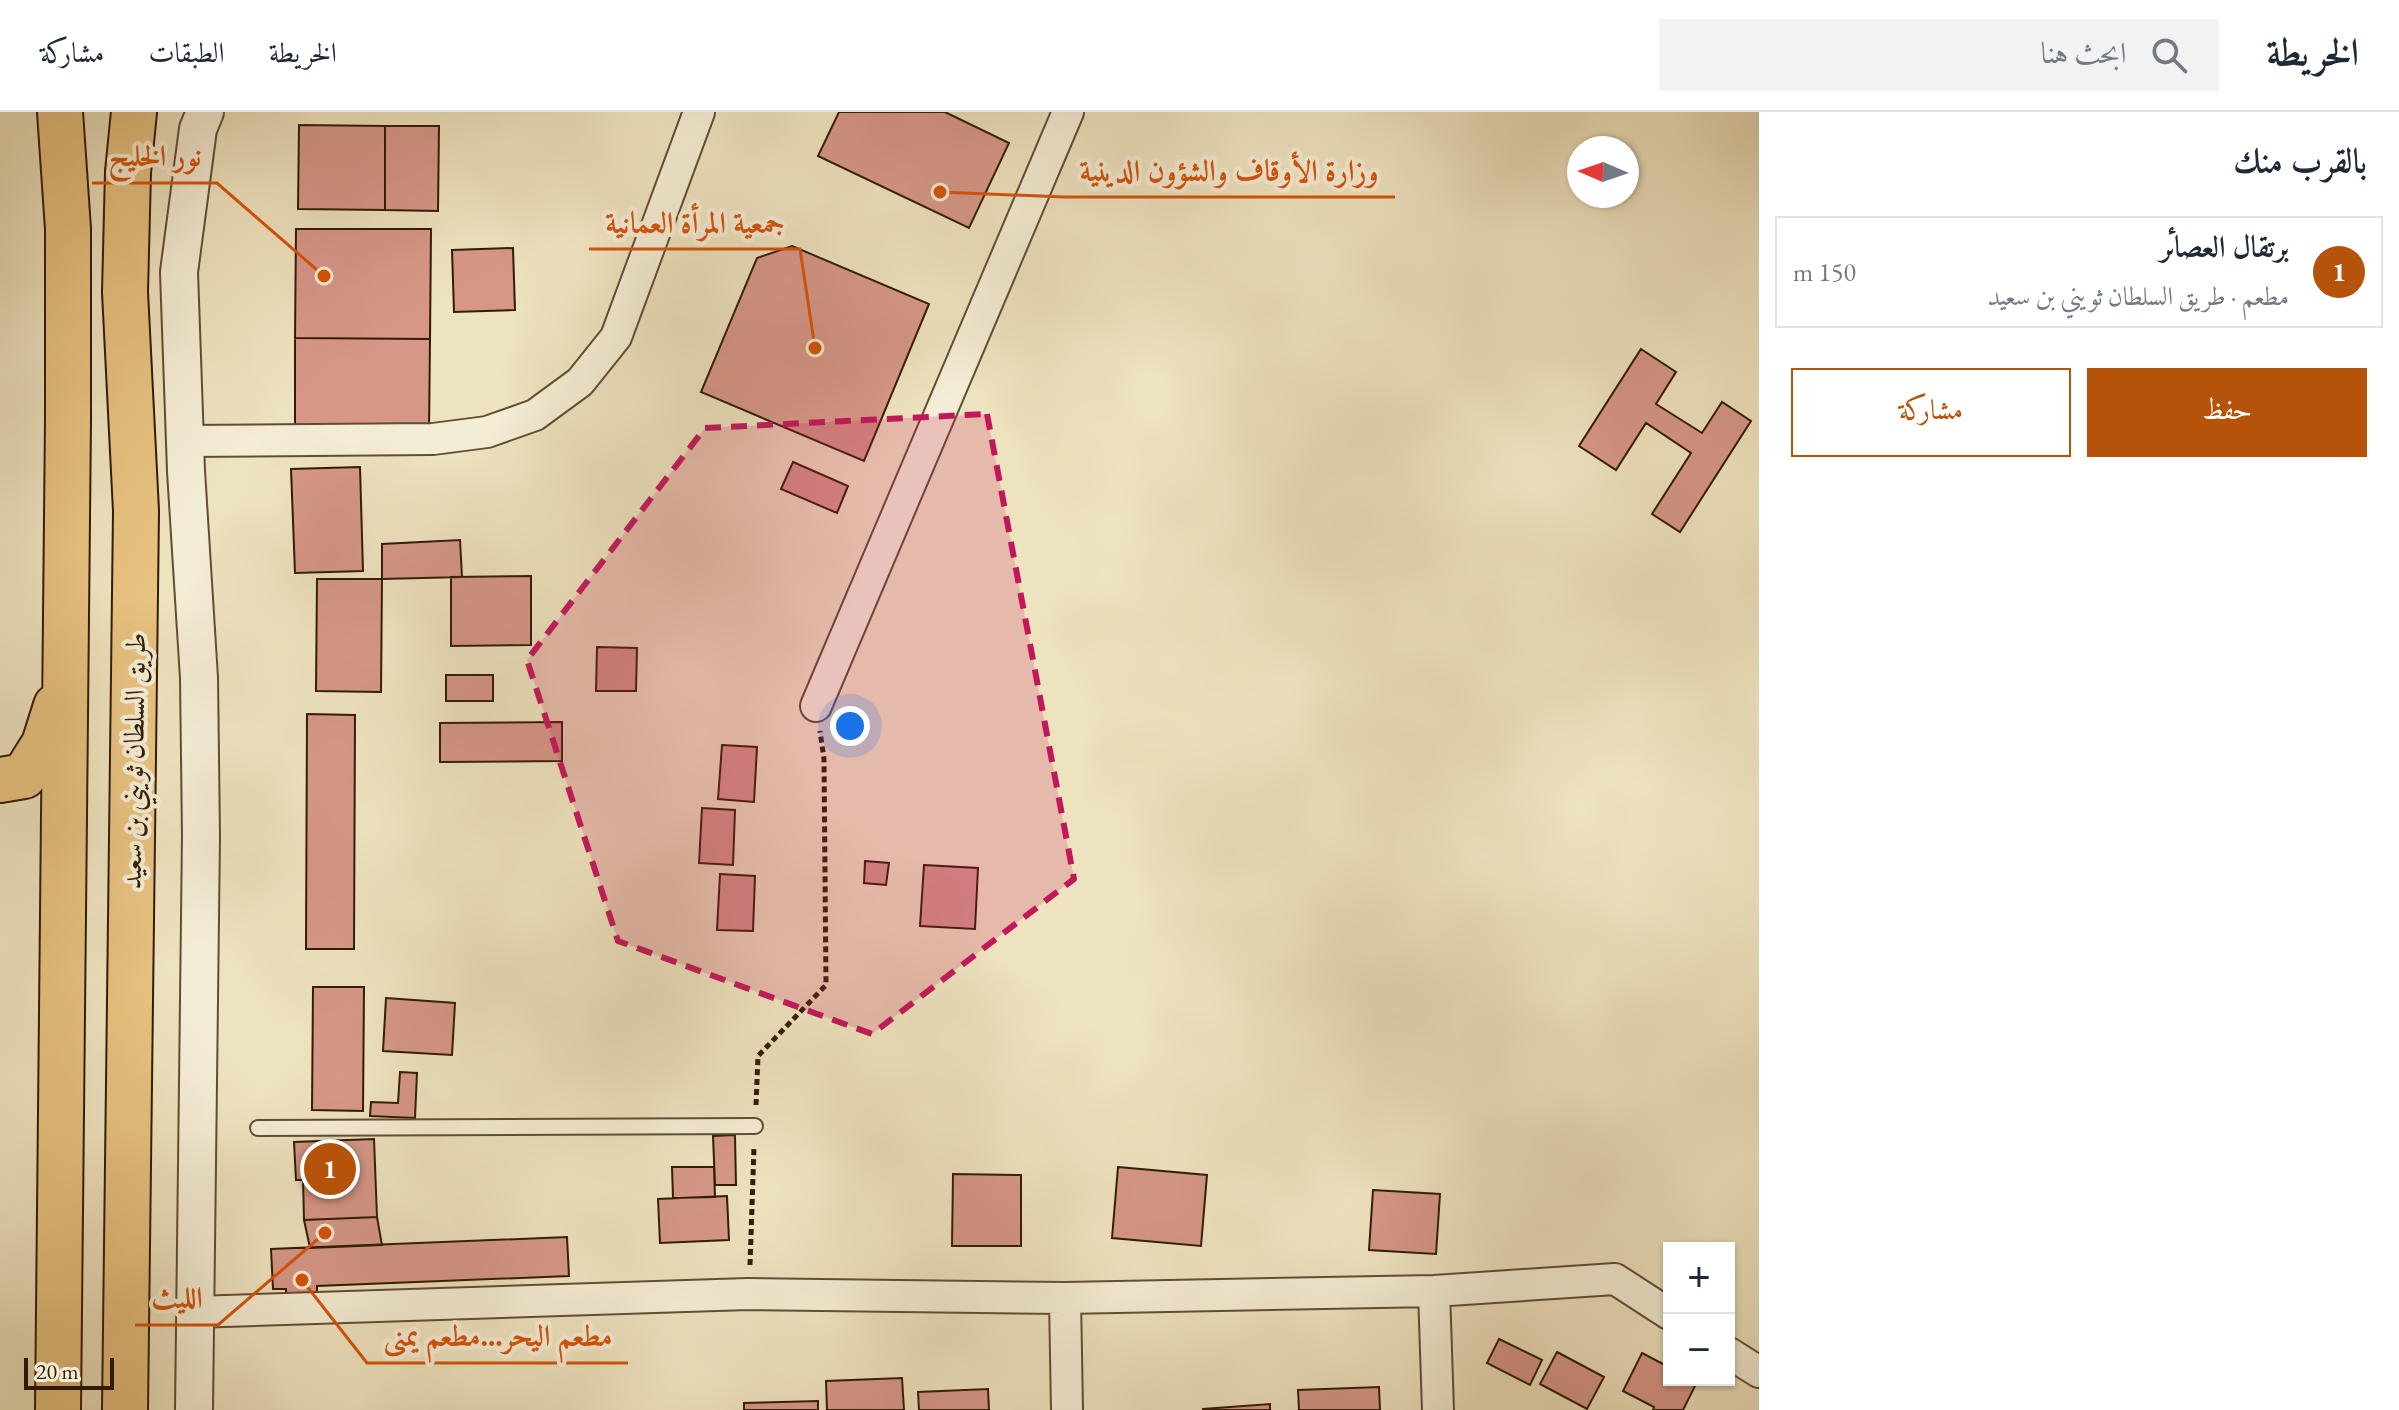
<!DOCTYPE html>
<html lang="ar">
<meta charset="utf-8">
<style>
body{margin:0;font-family:"EB Garamond",Amiri,serif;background:#f2f2f3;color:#1f2937;direction:rtl}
.controls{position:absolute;right:24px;bottom:24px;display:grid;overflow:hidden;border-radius:0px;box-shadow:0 2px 6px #0004}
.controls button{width:72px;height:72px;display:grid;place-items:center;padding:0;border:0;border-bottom:2px solid #e0e1e3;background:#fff;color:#1f2937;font:40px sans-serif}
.compass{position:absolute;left:1567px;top:24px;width:72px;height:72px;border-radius:50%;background:#fff;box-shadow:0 2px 6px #0004;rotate:272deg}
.scale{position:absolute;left:24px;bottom:20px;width:90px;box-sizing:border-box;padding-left:8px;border:4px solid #321b06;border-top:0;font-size:22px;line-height:28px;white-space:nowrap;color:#321b06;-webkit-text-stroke:6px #f4edd5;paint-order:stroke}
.you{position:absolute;left:850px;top:614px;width:28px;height:28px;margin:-20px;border:6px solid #fff;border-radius:50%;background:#1a73e8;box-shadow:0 0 0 12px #1a73e833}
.badge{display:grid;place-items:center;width:52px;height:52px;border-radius:50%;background:#b45309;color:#fff;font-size:26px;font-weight:700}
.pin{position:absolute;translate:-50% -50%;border:4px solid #fff;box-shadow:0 2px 8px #0006}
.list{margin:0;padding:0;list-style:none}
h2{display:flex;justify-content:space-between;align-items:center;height:104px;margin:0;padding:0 32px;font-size:34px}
h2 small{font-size:26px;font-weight:400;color:#747a83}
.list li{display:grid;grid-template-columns:52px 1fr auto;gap:24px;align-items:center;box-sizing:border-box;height:112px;margin:0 16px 16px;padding:0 16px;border:2px solid #e0e1e3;border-radius:0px}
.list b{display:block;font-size:30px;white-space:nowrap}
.list p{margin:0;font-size:26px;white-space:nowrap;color:#747a83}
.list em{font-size:26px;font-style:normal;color:#747a83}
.actions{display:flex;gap:16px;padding:24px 32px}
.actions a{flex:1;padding:18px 0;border:2px solid #b45309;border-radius:0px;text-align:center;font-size:28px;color:#b45309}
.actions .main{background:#b45309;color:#fff}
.icon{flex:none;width:44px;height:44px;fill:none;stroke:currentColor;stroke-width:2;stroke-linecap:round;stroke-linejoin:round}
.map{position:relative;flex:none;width:1759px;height:1298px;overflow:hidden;direction:ltr}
header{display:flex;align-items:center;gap:48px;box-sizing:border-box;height:112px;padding:0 40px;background:#fff;border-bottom:2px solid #e0e1e3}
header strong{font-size:38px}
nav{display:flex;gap:44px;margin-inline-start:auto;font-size:28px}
.search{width:560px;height:72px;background:#f2f2f3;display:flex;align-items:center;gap:20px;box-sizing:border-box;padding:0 28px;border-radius:0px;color:#747a83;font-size:30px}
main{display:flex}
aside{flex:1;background:#fff}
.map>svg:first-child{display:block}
</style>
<header>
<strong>الخريطة</strong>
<div class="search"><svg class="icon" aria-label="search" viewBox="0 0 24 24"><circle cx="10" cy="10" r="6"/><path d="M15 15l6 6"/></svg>ابحث هنا</div>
<nav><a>الخريطة</a><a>الطبقات</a><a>مشاركة</a></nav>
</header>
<main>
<aside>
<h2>بالقرب منك<small></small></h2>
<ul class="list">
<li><span class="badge">1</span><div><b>برتقال العصاىٔر</b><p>مطعم · طريق السلطان ثويني بن سعيد</p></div><em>150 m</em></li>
</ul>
<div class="actions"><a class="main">حفظ</a><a>مشاركة</a></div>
</aside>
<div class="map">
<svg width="1759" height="1298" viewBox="0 0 1759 1298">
<rect width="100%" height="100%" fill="#eee3bf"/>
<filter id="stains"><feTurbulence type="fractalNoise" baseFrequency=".0025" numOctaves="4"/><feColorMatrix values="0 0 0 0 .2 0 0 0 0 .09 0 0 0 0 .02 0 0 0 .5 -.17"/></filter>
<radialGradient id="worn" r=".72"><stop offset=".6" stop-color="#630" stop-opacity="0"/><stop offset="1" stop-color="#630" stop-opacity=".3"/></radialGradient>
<!-- building -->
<path fill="#d69788" stroke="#321b06" stroke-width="2" d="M839 0H945L1009 31 969 116 818 44Z
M299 13 385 14V98L298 97Z
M385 14H439L438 99 385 98Z
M296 117H431L430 227 295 226Z
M792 134 929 192 864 349 701 280 757 146Z
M513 136 515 198 454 200 452 138Z
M295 226 430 227 429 320 295 319Z
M1641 237 1676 260 1656 292 1702 321 1722 290 1751 309 1680 420 1652 402 1691 341 1646 311 1616 358 1579 334Z
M793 350 848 374 837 401 781 377Z
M360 355 363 459 295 461 291 357Z
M460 428 462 465 382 467V432Z
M531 464V533L451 534V465Z
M317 467H382L381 580 316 579Z
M597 535 637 536 636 579H596Z
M446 563H493V589H446Z
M307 602 355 603 354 837H306Z
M562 610V649L440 650V611Z
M722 633 757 635 754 690 718 687Z
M702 696 735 698 733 753 699 751Z
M865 749 889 751 886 773 864 771Z
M924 753 978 756 975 817 920 814Z
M720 762 755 764 753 819 717 818Z
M313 875H364L363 999 312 998Z
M386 886 455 891 452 943 383 939Z
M400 960 417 961 415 1006 370 1004 371 990 398 991Z
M735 1023 736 1073H715L713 1024Z
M374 1027 377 1105 304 1108 303 1068H296L294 1030Z
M672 1055H714L715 1085 673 1086Z
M1118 1055 1207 1063 1201 1134 1112 1126Z
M953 1062 1021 1063V1134H952Z
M1373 1078 1440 1082 1436 1142 1369 1138Z
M727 1084 729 1128 660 1131 658 1087Z
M377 1105 382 1133 310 1136 304 1108Z
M567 1125 569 1164 317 1174V1183L286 1185V1177H273L271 1137Z
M1499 1227 1542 1248 1530 1273 1487 1251Z
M1557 1240 1604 1265 1587 1297 1540 1272Z
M1642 1241 1669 1255V1268L1697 1270 1683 1298H1653L1654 1295 1623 1279Z
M902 1266 904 1298H827L826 1269Z
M1379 1275 1380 1298H1299L1298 1278Z
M988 1277 989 1298H919L918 1280Z
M818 1289V1298H744V1291Z
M1270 1292V1298H1203V1297Z"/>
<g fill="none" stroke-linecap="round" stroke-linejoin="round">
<defs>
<path id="service" d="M258 1016 755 1014"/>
<path id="minor" d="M185 329 433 327 487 320 535 303 580 270 616 225 699 0
M816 594 1068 0
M1434 1179 1438 1298
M1065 1186 1067 1298
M194 1200 748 1182 1065 1186 1434 1179 1615 1167 1669 1202
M1729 1241 1759 1260"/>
<path id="tertiary" d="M194 1298 201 724 199 566 186 359 179 160 198 17 205 0"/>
<path id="trunk" d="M0 668 24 664 44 632 56 594
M58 1298 68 307V117L60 0
M125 1298 136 399 125 180 128 60 134 0"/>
</defs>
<!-- service casing -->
<use href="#service" stroke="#614d34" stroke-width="18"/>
<!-- minor casing -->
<use href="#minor" stroke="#614d34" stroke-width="34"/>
<!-- tertiary casing -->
<use href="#tertiary" stroke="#614d34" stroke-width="40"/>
<!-- trunk casing -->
<use href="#trunk" stroke="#321b06" stroke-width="48"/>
<!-- path -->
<path stroke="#321b06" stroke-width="5" stroke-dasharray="6 4" stroke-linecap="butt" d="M756 993 758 944 826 873 824 647 820 619
M750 1153 754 1035"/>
<!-- service -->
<use href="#service" stroke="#f4edd5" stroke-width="14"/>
<!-- minor -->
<use href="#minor" stroke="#f4edd5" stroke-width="30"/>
<!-- tertiary -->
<use href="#tertiary" stroke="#f4edd5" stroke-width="36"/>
<!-- trunk -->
<use href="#trunk" stroke="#e7c280" stroke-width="44"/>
</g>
<!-- marked area -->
<path fill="#c2185b" fill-opacity="0.2" stroke="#c2185b" stroke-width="6" stroke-dasharray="16 10" stroke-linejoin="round" d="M987 302 1074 767 872 922 618 829 527 548 705 316Z"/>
<g text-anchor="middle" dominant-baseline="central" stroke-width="8" stroke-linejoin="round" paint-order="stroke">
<!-- street labels -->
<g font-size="28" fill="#321b06" stroke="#f4edd5">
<text transform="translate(133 649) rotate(-89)">طريق السلطان ثويني بن سعيد</text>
</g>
</g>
<!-- callouts -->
<path fill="none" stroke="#d6530b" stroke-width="3" d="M324 164L217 71H92M940 80L1064 85H1395M815 236L800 137H589M325 1121L218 1213H135M302 1168L367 1251H628"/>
<g fill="#d6530b" stroke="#f4edd5" stroke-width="3">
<circle cx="324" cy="164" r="8"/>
<circle cx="940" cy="80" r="8"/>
<circle cx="815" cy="236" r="8"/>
<circle cx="325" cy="1121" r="8"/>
<circle cx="302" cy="1168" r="8"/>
</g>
<g font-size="30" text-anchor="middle" font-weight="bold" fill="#d6530b" stroke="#f4edd5" stroke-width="8" stroke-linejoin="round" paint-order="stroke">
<text x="155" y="54">نور الخليج</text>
<text x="1229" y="69">وزارة الأوقاف والشؤون الدينية</text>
<text x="695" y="121">جمعية المرأة العمانية</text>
<text x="177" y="1196">الليث</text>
<text x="498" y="1234">مطعم اليحر...مطعم يمنى</text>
</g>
<rect width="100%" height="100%" filter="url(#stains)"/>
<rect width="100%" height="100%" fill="url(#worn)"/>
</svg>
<div class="controls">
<button>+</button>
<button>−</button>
</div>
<svg class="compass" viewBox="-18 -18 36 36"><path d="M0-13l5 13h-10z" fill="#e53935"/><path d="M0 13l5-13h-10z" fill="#747a83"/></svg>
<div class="scale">20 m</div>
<div class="you"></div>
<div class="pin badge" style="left:330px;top:1057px">1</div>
</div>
</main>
